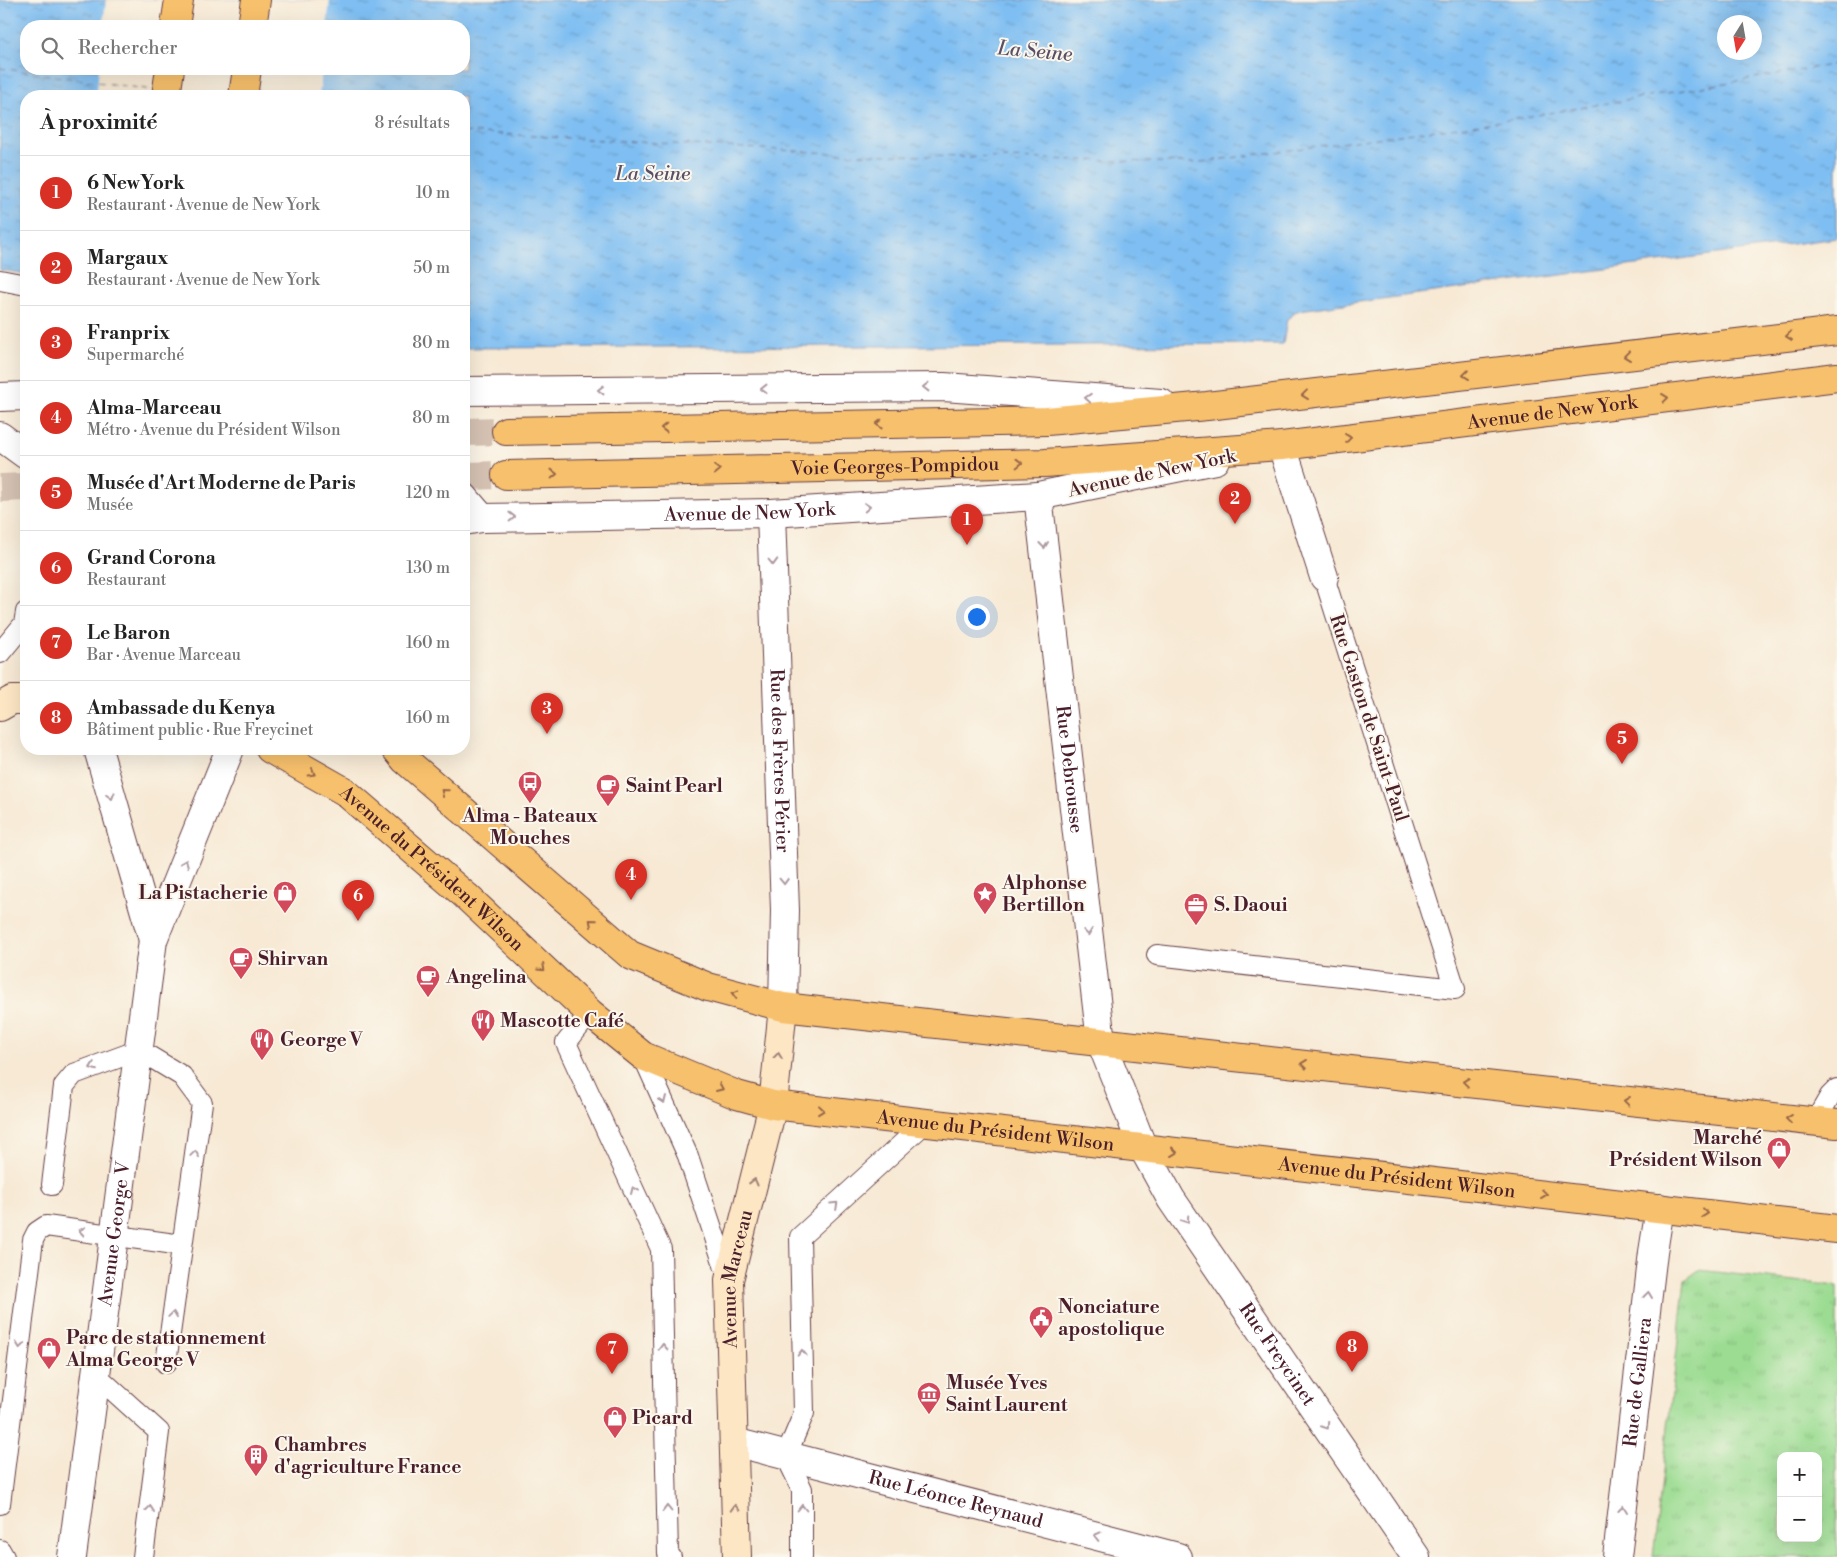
<!DOCTYPE html>
<html lang="fr">
<meta charset="utf-8">
<style>
body{margin:0;font-family:"Libre Bodoni",serif;background:#f2f2f2;color:#222}
.controls{position:absolute;right:15px;bottom:15px;display:grid;overflow:hidden;border-radius:10px;box-shadow:0 5px 20px #0002}
.controls button{width:45px;height:45px;display:grid;place-items:center;padding:0;border:0;border-bottom:1px solid #e0e0e0;background:#fff;color:#222;font:25px sans-serif}
.compass{position:absolute;left:1717px;top:15px;width:45px;height:45px;border-radius:50%;background:#fff;box-shadow:0 5px 20px #0002;rotate:191deg}
.you{position:absolute;left:976px;top:616px;width:18px;height:18px;margin:-12px;border:4px solid #fff;border-radius:50%;background:#1a73e8;box-shadow:0 0 0 8px #1a73e833}
.badge{display:grid;place-items:center;width:32px;height:32px;border-radius:50%;background:#d93025;color:#fff;font-size:16px;font-weight:700}
.pin{position:absolute;translate:-50% -41px;filter:drop-shadow(0 1px 2px #0008)}
.pin::after{content:'';position:absolute;top:26px;width:18px;height:15px;background:inherit;clip-path:polygon(0 0,100% 0,50% 100%)}
.list{margin:0;padding:0;list-style:none}
h2{display:flex;justify-content:space-between;align-items:center;height:65px;margin:0;padding:0 20px;font-size:21px}
h2 small{font-size:16px;font-weight:400;color:#767676}
.list li{display:grid;grid-template-columns:32px 1fr auto;gap:15px;align-items:center;box-sizing:border-box;height:75px;padding:0 20px;border-top:1px solid #e0e0e0}
.list b{display:block;font-size:19px;white-space:nowrap}
.list p{margin:0;font-size:16px;white-space:nowrap;color:#767676}
.list em{font-size:16px;font-style:normal;color:#767676}
.icon{flex:none;width:28px;height:28px;fill:none;stroke:currentColor;stroke-width:2;stroke-linecap:round;stroke-linejoin:round}
.map{position:relative;flex:none;width:1837px;height:1557px;overflow:hidden}
.search{position:absolute;background:#fff;box-shadow:0 5px 20px #0002;left:20px;top:20px;width:450px;height:55px;display:flex;align-items:center;gap:12px;box-sizing:border-box;padding:0 18px;border-radius:20px;color:#767676;font-size:19px}
.panel{position:absolute;background:#fff;box-shadow:0 5px 20px #0002;left:20px;top:90px;width:450px;height:665px;border-radius:20px}
.map>svg:first-child{display:block}
</style>
<div class="map">
<svg width="1837" height="1557" viewBox="0 0 1837 1557">
<defs>
<pattern id="park-tufts" width="24" height="20" patternUnits="userSpaceOnUse" patternTransform="scale(1.25)"><rect width="24" height="20" fill="#9bdc92"/><path d="M3 7l-1-3M5 7V3M7 7l1-3M15 17l-1-3M17 17v-4M19 17l1-3" fill="none" stroke="#87bc7e"/></pattern>
<pattern id="water-ripples" width="26" height="14" patternUnits="userSpaceOnUse" patternTransform="scale(1.25)"><rect width="26" height="14" fill="#7ebef2"/><path d="M2 4q2-2 4 0t4 0M15 11q2-2 4 0t4 0" fill="none" stroke="#699ac4"/></pattern>
</defs>
<rect width="100%" height="100%" fill="#fbf7ec"/>
<filter id="ink" filterUnits="userSpaceOnUse"><feTurbulence type="fractalNoise" baseFrequency=".02" numOctaves="2"/><feDisplacementMap in="SourceGraphic" scale="10" xChannelSelector="R" yChannelSelector="G"/><feConvolveMatrix kernelMatrix="1 2 1 2 8 2 1 2 1" color-interpolation-filters="sRGB"/></filter>
<filter id="wash" filterUnits="userSpaceOnUse"><feTurbulence type="fractalNoise" baseFrequency=".0096" numOctaves="4" result="noise"/><feDisplacementMap in="SourceGraphic" scale="20" xChannelSelector="R" yChannelSelector="G"/><feGaussianBlur stdDeviation="1.12" result="paint"/><feColorMatrix in="noise" values="0 0 0 0 0 0 0 0 0 0 0 0 0 0 0 0 0 1.4 0 .05"/><feComposite in="paint" operator="in"/></filter>
<g filter="url(#wash)">
<rect width="100%" height="100%" fill="#f7e9d4"/>
<!-- park -->
<path fill="url(#park-tufts)" stroke="#727e5e" fill-rule="evenodd" d="M1699 1270 1837 1286V1557H1653L1685 1280ZM1781 1456H1818V1538H1781Z"/>
<!-- water -->
<path fill="url(#water-ripples)" stroke="#646e8e" fill-rule="evenodd" d="M0 0H1837V238L1299 310 1287 319 1283 344 464 348V96H26V274L0 270ZM1724 22H1754V52H1724ZM26 26H464V69H26Z"/>
<!-- pier -->
<path fill="#f7e9d4" d="M106 0H330L327 26H103Z
M99 69H322L319 96H96Z"/>
<g fill="none" stroke-linecap="round" stroke-linejoin="round">
<!-- ferry -->
<path stroke="#5a4f67" stroke-width="1" stroke-dasharray="6 5" stroke-linecap="butt" d="M0 68 153 90
M179 94 193 96
M464 132 849 154 1194 163 1502 121 1837 64"/>
</g>
</g>
<g filter="url(#ink)">
<g fill="none" stroke-linecap="round" stroke-linejoin="round">
<!-- primary-tunnel -->
<path stroke="#d4c1b2" stroke-width="28" stroke-dasharray="28 14" stroke-linecap="butt" d="M464 432 506 431
M464 476 506 475
M0 488 26 487"/>
<defs>
<path id="service" d="M0 280 26 285
M0 653 24 624 26 612
M1157 955 1455 989 1324 577
M590 1013 566 1043 661 1249 668 1554 671 1557
M643 1056 688 1156 729 1280
M1815 1122 1830 1096 1837 1089
M52 1185 64 1086 74 1074 139 1050 182 1076 202 1103 166 1363
M96 1375 159 1432 143 1557
M0 1504 33 1240 37 1232 46 1226 182 1245
M0 1550 4 1557
M802 1557V1489L786 1456 804 1413 800 1237 926 1122"/>
<g id="minor">
<path d="M1282 446 1324 577"/>
<path id="s1" d="M1038 496 1101 1042 1143 1148 1171 1199 1416 1557"/>
<path id="s2" d="M771 513 785 910 783 1007"/>
<path id="s3" d="M734 1442 1178 1557"/>
<path id="s4" d="M1617 1557 1653 1252 1660 1208"/>
</g>
<g id="tertiary">
<path d="M464 391 944 387 1161 403"/>
<path d="M0 397 26 396"/>
<path d="M0 436 26 455"/>
<path d="M464 497 482 518"/>
<path id="s5" d="M464 521 482 518 771 513 1038 496 1215 460"/>
<path d="M98 749 153 940"/>
<path id="s6" d="M72 1557 153 940 230 749"/>
</g>
<g id="secondary">
<path d="M0 707 12 700H26"/>
<path id="s7" d="M737 1557 729 1280 773 1105 783 1007"/>
</g>
<g id="primary">
<path d="M175 26 179 0"/>
<path d="M252 26 256 0"/>
<path d="M166 96 170 69"/>
<path d="M243 96 247 69"/>
<path d="M506 431 1047 421 1207 406 1837 331"/>
<path id="s8" d="M506 475 1045 463 1282 446 1837 377"/>
<path id="s9" d="M270 749 344 791 466 896 590 1013 643 1056 737 1095 773 1105 1837 1229"/>
<path d="M396 749 405 760 630 955 708 987 783 1007 1837 1124"/>
</g>
</defs>
<!-- service casing -->
<use href="#service" stroke="#643d44" stroke-width="22"/>
<!-- minor casing -->
<use href="#minor" stroke="#643d44" stroke-width="30"/>
<!-- tertiary casing -->
<use href="#tertiary" stroke="#643d44" stroke-width="30"/>
<!-- secondary casing -->
<use href="#secondary" stroke="#643d44" stroke-width="30"/>
<!-- primary casing -->
<use href="#primary" stroke="#643d44" stroke-width="30"/>
<!-- service -->
<use href="#service" stroke="#fff" stroke-width="20"/>
<!-- minor -->
<use href="#minor" stroke="#fff" stroke-width="28"/>
<!-- tertiary -->
<use href="#tertiary" stroke="#fff" stroke-width="28"/>
<!-- secondary -->
<use href="#secondary" stroke="#fce6c4" stroke-width="28"/>
<!-- primary -->
<use href="#primary" stroke="#f7c06c" stroke-width="28"/>
</g>
<!-- one-way arrows -->
<defs><path id="oneway-chevron" d="M-2-3.5L2.5 0L-2 3.5" fill="none" stroke-width="1.6" stroke-linecap="round" stroke-linejoin="round" transform="scale(1.25)"/></defs>
<g stroke="#986748">
<use href="#oneway-chevron" transform="translate(1789 336) rotate(173)"/>
<use href="#oneway-chevron" transform="translate(1627 356) rotate(173)"/>
<use href="#oneway-chevron" transform="translate(1466 375) rotate(173)"/>
<use href="#oneway-chevron" transform="translate(1305 395) rotate(173)"/>
<use href="#oneway-chevron" transform="translate(1665 398) rotate(-7)"/>
<use href="#oneway-chevron" transform="translate(879 424) rotate(179)"/>
<use href="#oneway-chevron" transform="translate(664 428) rotate(179)"/>
<use href="#oneway-chevron" transform="translate(1348 438) rotate(-7)"/>
<use href="#oneway-chevron" transform="translate(1019 463) rotate(-1)"/>
<use href="#oneway-chevron" transform="translate(717 470) rotate(-1)"/>
<use href="#oneway-chevron" transform="translate(554 474) rotate(-1)"/>
<use href="#oneway-chevron" transform="translate(312 773) rotate(30)"/>
<use href="#oneway-chevron" transform="translate(444 792) rotate(-140)"/>
<use href="#oneway-chevron" transform="translate(592 922) rotate(-139)"/>
<use href="#oneway-chevron" transform="translate(542 968) rotate(43)"/>
<use href="#oneway-chevron" transform="translate(735 994) rotate(-165)"/>
<use href="#oneway-chevron" transform="translate(1304 1064) rotate(-173)"/>
<use href="#oneway-chevron" transform="translate(1466 1082) rotate(-173)"/>
<use href="#oneway-chevron" transform="translate(720 1088) rotate(23)"/>
<use href="#oneway-chevron" transform="translate(1627 1101) rotate(-173)"/>
<use href="#oneway-chevron" transform="translate(821 1110) rotate(6)"/>
<use href="#oneway-chevron" transform="translate(1789 1119) rotate(-173)"/>
<use href="#oneway-chevron" transform="translate(1174 1152) rotate(7)"/>
<use href="#oneway-chevron" transform="translate(1544 1194) rotate(7)"/>
<use href="#oneway-chevron" transform="translate(1705 1213) rotate(7)"/>
</g>
<g stroke="#ae9aa0">
<use href="#oneway-chevron" transform="translate(926 387) rotate(180)"/>
<use href="#oneway-chevron" transform="translate(764 389) rotate(180)"/>
<use href="#oneway-chevron" transform="translate(601 390) rotate(180)"/>
<use href="#oneway-chevron" transform="translate(1088 398) rotate(-176)"/>
<use href="#oneway-chevron" transform="translate(867 507) rotate(-4)"/>
<use href="#oneway-chevron" transform="translate(512 517) rotate(-1)"/>
<use href="#oneway-chevron" transform="translate(1044 545) rotate(83)"/>
<use href="#oneway-chevron" transform="translate(773 562) rotate(88)"/>
<use href="#oneway-chevron" transform="translate(111 796) rotate(74)"/>
<use href="#oneway-chevron" transform="translate(185 863) rotate(-68)"/>
<use href="#oneway-chevron" transform="translate(784 881) rotate(88)"/>
<use href="#oneway-chevron" transform="translate(1088 932) rotate(83)"/>
<use href="#oneway-chevron" transform="translate(93 1067) rotate(159)"/>
<use href="#oneway-chevron" transform="translate(663 1100) rotate(66)"/>
<use href="#oneway-chevron" transform="translate(195 1154) rotate(-82)"/>
<use href="#oneway-chevron" transform="translate(634 1190) rotate(-114)"/>
<use href="#oneway-chevron" transform="translate(835 1205) rotate(-43)"/>
<use href="#oneway-chevron" transform="translate(1186 1220) rotate(56)"/>
<use href="#oneway-chevron" transform="translate(82 1231) rotate(-172)"/>
<use href="#oneway-chevron" transform="translate(1648 1295) rotate(-83)"/>
<use href="#oneway-chevron" transform="translate(173 1315) rotate(-82)"/>
<use href="#oneway-chevron" transform="translate(20 1345) rotate(97)"/>
<use href="#oneway-chevron" transform="translate(663 1347) rotate(-91)"/>
<use href="#oneway-chevron" transform="translate(802 1353) rotate(-91)"/>
<use href="#oneway-chevron" transform="translate(1326 1426) rotate(56)"/>
<use href="#oneway-chevron" transform="translate(802 1508) rotate(-90)"/>
<use href="#oneway-chevron" transform="translate(150 1509) rotate(-83)"/>
<use href="#oneway-chevron" transform="translate(667 1509) rotate(-91)"/>
<use href="#oneway-chevron" transform="translate(1623 1509) rotate(-83)"/>
<use href="#oneway-chevron" transform="translate(1097 1536) rotate(-166)"/>
</g>
<g stroke="#a38278">
<use href="#oneway-chevron" transform="translate(778 1056) rotate(-84)"/>
<use href="#oneway-chevron" transform="translate(754 1182) rotate(-76)"/>
<use href="#oneway-chevron" transform="translate(735 1508) rotate(-92)"/>
</g>
</g>
<!-- icons -->
<defs>
<symbol id="bus-pin" viewBox="-11 -11 22 30"><path d="M0 17L-7.5 6A9.5 9.5 0 1 1 7.5 6Z" fill="#d1495b" stroke="#fbf7ec"/><path d="M-5-6H5V4H4V6H2V4H-2V6H-4V4H-5ZM-3.5-4V0h7V-4ZM-3.5 1.2v1.5H-2V1.2ZM2 1.2v1.5H3.5V1.2Z" fill="#fff"/></symbol>
<symbol id="cafe-pin" viewBox="-11 -11 22 30"><path d="M0 17L-7.5 6A9.5 9.5 0 1 1 7.5 6Z" fill="#d1495b" stroke="#fbf7ec"/><path d="M-5.5-4.5H6V0H3Q3 3.5 0 3.5H-2.5Q-5.5 3.5-5.5 0ZM3-3.2v2h1.7v-2ZM-6 4.5H4V6H-6Z" fill="#fff"/></symbol>
<symbol id="shop-pin" viewBox="-11 -11 22 30"><path d="M0 17L-7.5 6A9.5 9.5 0 1 1 7.5 6Z" fill="#d1495b" stroke="#fbf7ec"/><path d="M-5-2.5h2.3a2.7 3.5 0 0 1 5.4 0H5L5.5 6h-11ZM-1.5-2.5h3a1.5 2.3 0 0 0-3 0Z" fill="#fff"/></symbol>
<symbol id="sight-pin" viewBox="-11 -11 22 30"><path d="M0 17L-7.5 6A9.5 9.5 0 1 1 7.5 6Z" fill="#d1495b" stroke="#fbf7ec"/><path d="M0-6L1.8-2.2L6-1.7L2.9 1.2L3.7 5.4L0 3.3L-3.7 5.4L-2.9 1.2L-6-1.7L-1.8-2.2Z" fill="#fff"/></symbol>
<symbol id="office-pin" viewBox="-11 -11 22 30"><path d="M0 17L-7.5 6A9.5 9.5 0 1 1 7.5 6Z" fill="#d1495b" stroke="#fbf7ec"/><path d="M-6-3h4V-5.5h4V-3h4V5H-6ZM-1-4.5V-3h2v-1.5ZM-6 0V1H6V0Z" fill="#fff"/></symbol>
<symbol id="restaurant-pin" viewBox="-11 -11 22 30"><path d="M0 17L-7.5 6A9.5 9.5 0 1 1 7.5 6Z" fill="#d1495b" stroke="#fbf7ec"/><path d="M-5-6h1v4h1v-4h1v4h1v-4h1v5L-1.5 .5V6h-2V.5L-5-1ZM5-6V6H3V1.5H1.5Q1.5-4 5-6Z" fill="#fff"/></symbol>
<symbol id="civic-pin" viewBox="-11 -11 22 30"><path d="M0 17L-7.5 6A9.5 9.5 0 1 1 7.5 6Z" fill="#d1495b" stroke="#fbf7ec"/><path d="M-.6-6.5H3V-4.5H.6V-3L4-1V1h2V6H-6V1h2V-1L-.6-3ZM-1.2 2.5V6h2.4V2.5Z" fill="#fff"/></symbol>
<symbol id="museum-pin" viewBox="-11 -11 22 30"><path d="M0 17L-7.5 6A9.5 9.5 0 1 1 7.5 6Z" fill="#d1495b" stroke="#fbf7ec"/><path d="M0-6L6-3V-2H-6V-3ZM-5-1h2V3h-2ZM-1-1h2V3h-2ZM3-1h2V3H3ZM-6 4H6V6H-6Z" fill="#fff"/></symbol>
<symbol id="building-pin" viewBox="-11 -11 22 30"><path d="M0 17L-7.5 6A9.5 9.5 0 1 1 7.5 6Z" fill="#d1495b" stroke="#fbf7ec"/><path d="M-4-6H4V6H1V3H-1V6H-4ZM-2.5-4.3h1.7v1.8h-1.7ZM.8-4.3h1.7v1.8H.8ZM-2.5-1h1.7V.8h-1.7ZM.8-1h1.7V.8H.8Z" fill="#fff"/></symbol>
</defs>
<g fill-rule="evenodd">
<use href="#bus-pin" x="516" y="769" width="28" height="38"/>
<use href="#cafe-pin" x="594" y="772" width="28" height="38"/>
<use href="#shop-pin" x="271" y="879" width="28" height="38"/>
<use href="#sight-pin" x="971" y="880" width="28" height="38"/>
<use href="#office-pin" x="1182" y="891" width="28" height="38"/>
<use href="#cafe-pin" x="227" y="945" width="28" height="38"/>
<use href="#cafe-pin" x="414" y="963" width="28" height="38"/>
<use href="#restaurant-pin" x="469" y="1007" width="28" height="38"/>
<use href="#restaurant-pin" x="248" y="1026" width="28" height="38"/>
<use href="#shop-pin" x="1765" y="1135" width="28" height="38"/>
<use href="#civic-pin" x="1027" y="1304" width="28" height="38"/>
<use href="#shop-pin" x="35" y="1335" width="28" height="38"/>
<use href="#museum-pin" x="915" y="1380" width="28" height="38"/>
<use href="#shop-pin" x="601" y="1404" width="28" height="38"/>
<use href="#building-pin" x="242" y="1442" width="28" height="38"/>
</g>
<g text-anchor="middle" dominant-baseline="central" stroke-width="4" stroke-linejoin="round" paint-order="stroke">
<!-- street labels -->
<g font-size="19" fill="#4a1f2b" stroke="#fbf7ec">
<text stroke="none"><textPath href="#s8" startOffset="1049">Avenue de New York</textPath></text>
<text stroke="none"><textPath href="#s8" startOffset="389">Voie Georges-Pompidou</textPath></text>
<text transform="translate(1152 473) rotate(-12)">Avenue de New York</text>
<text stroke="none"><textPath href="#s5" startOffset="286">Avenue de New York</textPath></text>
<text transform="translate(1369 718) rotate(72)">Rue Gaston de Saint-Paul</text>
<text stroke="none"><textPath href="#s2" startOffset="248">Rue des Frères Périer</textPath></text>
<text stroke="none"><textPath href="#s1" startOffset="275">Rue Debrousse</textPath></text>
<text stroke="none"><textPath href="#s9" startOffset="202">Avenue du Président Wilson</textPath></text>
<text stroke="none"><textPath href="#s9" startOffset="848">Avenue du Président Wilson</textPath></text>
<text stroke="none"><textPath href="#s9" startOffset="1252">Avenue du Président Wilson</textPath></text>
<text stroke="none"><textPath href="#s6" startOffset="326">Avenue George V</textPath></text>
<text stroke="none"><textPath href="#s7" startOffset="279">Avenue Marceau</textPath></text>
<text stroke="none"><textPath href="#s1" startOffset="910">Rue Freycinet</textPath></text>
<text stroke="none"><textPath href="#s4" startOffset="176">Rue de Galliera</textPath></text>
<text stroke="none"><textPath href="#s3" startOffset="229">Rue Léonce Reynaud</textPath></text>
</g>
<!-- poi labels -->
<g font-size="19" font-weight="bold" fill="#4a1f2b" stroke="#fbf7ec" text-anchor="start">
<text x="626" y="786">Saint Pearl</text>
<text x="530" y="816" text-anchor="middle">Alma - Bateaux<tspan x="530" dy="22">Mouches</tspan></text>
<text x="1002" y="883">Alphonse<tspan x="1002" dy="22">Bertillon</tspan></text>
<text x="268" y="893" text-anchor="end">La Pistacherie</text>
<text x="1214" y="905">S. Daoui</text>
<text x="258" y="959">Shirvan</text>
<text x="446" y="977">Angelina</text>
<text x="500" y="1021">Mascotte Café</text>
<text x="280" y="1040">George V</text>
<text x="1762" y="1138" text-anchor="end">Marché<tspan x="1762" dy="22">Président Wilson</tspan></text>
<text x="1058" y="1307">Nonciature<tspan x="1058" dy="22">apostolique</tspan></text>
<text x="66" y="1338">Parc de stationnement<tspan x="66" dy="22">Alma George V</tspan></text>
<text x="946" y="1383">Musée Yves<tspan x="946" dy="22">Saint Laurent</tspan></text>
<text x="632" y="1418">Picard</text>
<text x="274" y="1445">Chambres<tspan x="274" dy="22">d'agriculture France</tspan></text>
</g>
<!-- water labels -->
<g font-size="20" font-style="italic" fill="#5a4f67" stroke="#fbf7ec">
<text transform="translate(1035 52) rotate(5)">La Seine</text>
<text x="653" y="174">La Seine</text>
</g>
</g>
</svg>
<div class="controls">
<button>+</button>
<button>−</button>
</div>
<svg class="compass" viewBox="-18 -18 36 36"><path d="M0-13l5 13h-10z" fill="#e53935"/><path d="M0 13l5-13h-10z" fill="#767676"/></svg>
<div class="you"></div>
<div class="pin badge" style="left:967px;top:545px">1</div>
<div class="pin badge" style="left:1235px;top:524px">2</div>
<div class="pin badge" style="left:547px;top:734px">3</div>
<div class="pin badge" style="left:631px;top:900px">4</div>
<div class="pin badge" style="left:1622px;top:764px">5</div>
<div class="pin badge" style="left:358px;top:921px">6</div>
<div class="pin badge" style="left:612px;top:1374px">7</div>
<div class="pin badge" style="left:1352px;top:1372px">8</div>
<div class="search"><svg class="icon" aria-label="search" viewBox="0 0 24 24"><circle cx="10" cy="10" r="6"/><path d="M15 15l6 6"/></svg>Rechercher</div>
<section class="panel">
<h2>À proximité<small>8 résultats</small></h2>
<ul class="list">
<li><span class="badge">1</span><div><b>6 NewYork</b><p>Restaurant · Avenue de New York</p></div><em>10 m</em></li>
<li><span class="badge">2</span><div><b>Margaux</b><p>Restaurant · Avenue de New York</p></div><em>50 m</em></li>
<li><span class="badge">3</span><div><b>Franprix</b><p>Supermarché</p></div><em>80 m</em></li>
<li><span class="badge">4</span><div><b>Alma-Marceau</b><p>Métro · Avenue du Président Wilson</p></div><em>80 m</em></li>
<li><span class="badge">5</span><div><b>Musée d'Art Moderne de Paris</b><p>Musée</p></div><em>120 m</em></li>
<li><span class="badge">6</span><div><b>Grand Corona</b><p>Restaurant</p></div><em>130 m</em></li>
<li><span class="badge">7</span><div><b>Le Baron</b><p>Bar · Avenue Marceau</p></div><em>160 m</em></li>
<li><span class="badge">8</span><div><b>Ambassade du Kenya</b><p>Bâtiment public · Rue Freycinet</p></div><em>160 m</em></li>
</ul>
</section>
</div>
